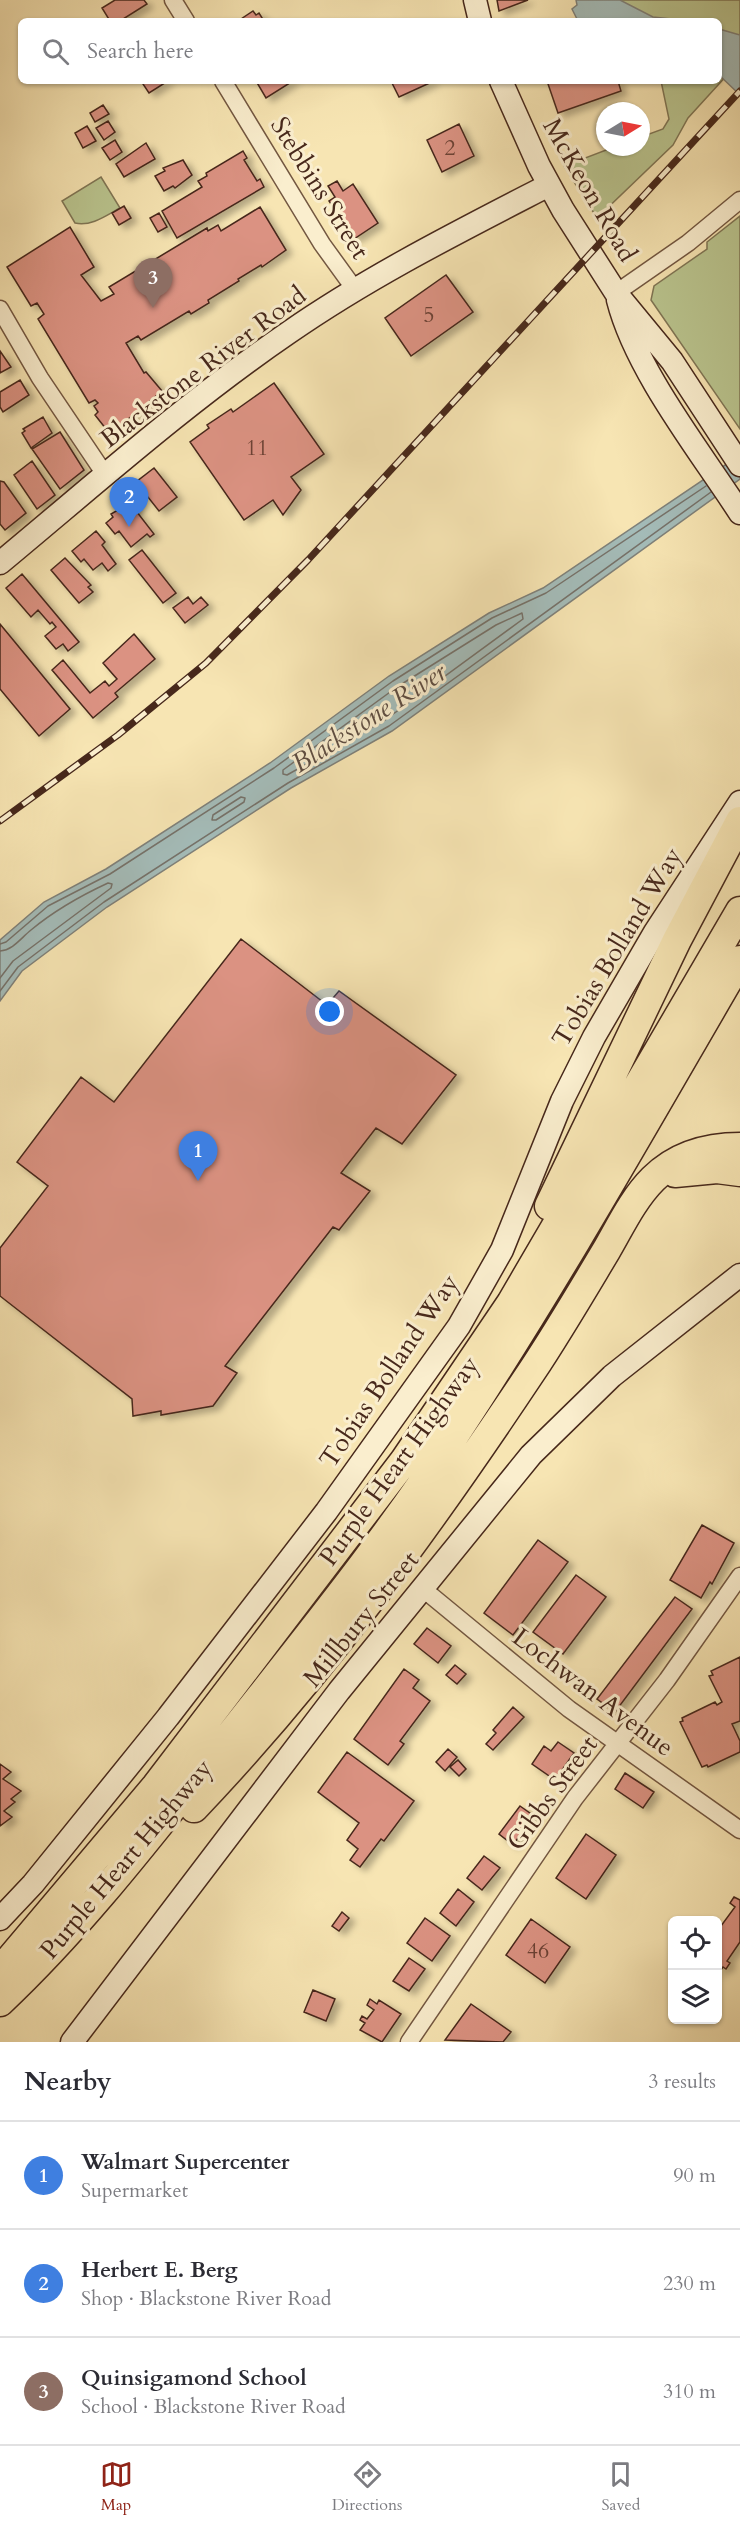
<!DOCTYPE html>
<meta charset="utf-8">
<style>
body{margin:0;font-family:Cardo,serif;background:#f2f2f3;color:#2b2b33}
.controls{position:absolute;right:18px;bottom:18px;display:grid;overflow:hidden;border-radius:9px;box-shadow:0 2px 4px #0004}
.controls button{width:54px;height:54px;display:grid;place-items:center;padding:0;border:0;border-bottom:2px solid #e1e1e2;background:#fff;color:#2b2b33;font:30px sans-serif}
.compass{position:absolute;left:596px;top:102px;width:54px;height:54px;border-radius:50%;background:#fff;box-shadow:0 2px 4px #0004;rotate:80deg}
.you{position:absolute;left:330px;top:1012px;width:21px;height:21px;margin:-15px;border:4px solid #fff;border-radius:50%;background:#1a73e8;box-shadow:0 0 0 9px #1a73e833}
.badge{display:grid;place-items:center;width:39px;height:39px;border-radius:50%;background:#8f2418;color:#fff;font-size:20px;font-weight:700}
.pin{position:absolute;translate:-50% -50px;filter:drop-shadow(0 2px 3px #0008)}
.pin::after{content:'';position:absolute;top:32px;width:21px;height:18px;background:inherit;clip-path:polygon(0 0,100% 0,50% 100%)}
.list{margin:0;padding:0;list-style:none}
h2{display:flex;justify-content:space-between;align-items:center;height:78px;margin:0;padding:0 24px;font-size:26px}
h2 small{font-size:20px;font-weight:400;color:#7c7c81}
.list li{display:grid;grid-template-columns:39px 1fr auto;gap:18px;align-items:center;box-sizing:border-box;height:108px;padding:0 24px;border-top:2px solid #e1e1e2}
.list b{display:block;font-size:22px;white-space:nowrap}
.list p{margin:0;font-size:20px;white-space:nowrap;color:#7c7c81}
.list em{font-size:20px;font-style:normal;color:#7c7c81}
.icon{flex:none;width:33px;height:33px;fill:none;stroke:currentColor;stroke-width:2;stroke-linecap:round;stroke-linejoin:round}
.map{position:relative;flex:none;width:740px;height:2042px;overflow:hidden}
.search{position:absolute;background:#fff;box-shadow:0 2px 4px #0004;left:18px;right:18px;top:18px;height:66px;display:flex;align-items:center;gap:15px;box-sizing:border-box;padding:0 21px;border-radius:9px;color:#7c7c81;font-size:22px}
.sheet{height:402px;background:#fff}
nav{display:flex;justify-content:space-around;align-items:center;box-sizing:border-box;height:84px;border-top:2px solid #e1e1e2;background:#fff;font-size:16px;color:#7c7c81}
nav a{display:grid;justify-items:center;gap:3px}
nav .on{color:#8f2418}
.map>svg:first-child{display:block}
</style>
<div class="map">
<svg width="740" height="2042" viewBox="0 0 740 2042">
<defs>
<filter id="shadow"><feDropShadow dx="6" dy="4" stdDeviation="3" flood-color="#0004"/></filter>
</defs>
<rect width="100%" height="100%" fill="#f7e5b3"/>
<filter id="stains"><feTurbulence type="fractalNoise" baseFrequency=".00333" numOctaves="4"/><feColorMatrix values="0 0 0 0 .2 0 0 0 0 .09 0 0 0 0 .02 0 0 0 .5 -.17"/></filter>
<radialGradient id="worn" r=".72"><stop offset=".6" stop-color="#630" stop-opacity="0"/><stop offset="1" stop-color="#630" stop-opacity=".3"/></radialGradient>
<!-- green -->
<path fill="#bac58f" stroke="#807655" stroke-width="1.5" d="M579 0H740V61L688 118 673 145 597 218 564 166 614 147H641V137L663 129 669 119 661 81H719V21H610Z
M101 177 120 208C107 215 91 227 75 223L62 201Z
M740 216V429L651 300 654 286 707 249V242Z"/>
<!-- water -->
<path fill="#a4bcb9" stroke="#7f817a" stroke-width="1.5" d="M576 0H620L653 17 690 21H578L572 9 577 5Z
M719 29 740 35V95L719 75Z
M740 455V479L392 731 291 788 107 907 22 971 0 1001V940L44 902 106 869 270 763 389 676 489 613 543 588Z"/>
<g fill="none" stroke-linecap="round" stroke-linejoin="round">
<!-- shore -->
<path stroke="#76726a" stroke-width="1.5" d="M522 613 523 619 385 720 287 775 283 774V770L397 687 496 625Z
M241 797 245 798 244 802 216 820H212L213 815Z
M0 944 6 942 48 906 110 874 274 768 393 681 492 618 546 593 706 486
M0 951C13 950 21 938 31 930 55 910 80 896 108 883L112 884 111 888 13 961 0 978
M0 991 18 967 104 902 288 783 389 726 711 492"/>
</g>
<!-- building -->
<path fill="#db9282" stroke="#47281b" stroke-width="1.5" filter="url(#shadow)" d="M115 0H144L147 4 120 21H110L102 8Z
M497 0H528L499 11Z
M253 11 256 15 259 13 264 21H242L241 19Z
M141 81H168L149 93Z
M256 81H293L266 98Z
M391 81H434L399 97Z
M547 81H618L621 91 558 113Z
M103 105 109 114 95 122 90 113Z
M108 121 115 132 104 140 96 128Z
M459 124 474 156 442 172 427 140Z
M87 126 96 141 83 148 75 133Z
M115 140 122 152 110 160 102 148Z
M146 143 155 159 124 177 116 164Z
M243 151 247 158 244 160 257 181 260 179 264 187 177 238 162 211 202 187 198 181 207 176 206 173Z
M183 160 192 175 175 188 173 186 164 191 155 176 165 171 163 168Z
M337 181 343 191 353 184 378 223 354 239 329 201 335 197 328 186Z
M124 206 131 218 119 225 112 213Z
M260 207 286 250 262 267 261 265 238 279 239 281 208 300 209 303 191 314 189 311 141 340 138 336 126 343 144 373 146 372 162 391 110 434 95 415 98 412 94 406 98 403 95 400 89 403 38 319 44 314 37 303 31 306 7 267 70 227 94 267 81 275 101 301 114 294 109 287 207 228 208 231 218 225 221 231Z
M159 213 167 227 158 232 150 218Z
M446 275 473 312 411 356 385 318Z
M0 351 11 367 0 373Z
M20 380 29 395 3 412 0 407V392Z
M274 383 324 454 291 477 301 490 283 515 273 500 244 520 190 442 209 428 207 425 231 409 233 412Z
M43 417 52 433 31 448 22 433 25 431 23 429Z
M60 432 84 470 60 489 32 449Z
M32 461 55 495 37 509 14 475Z
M154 468 177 497 159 511 136 482Z
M0 481 4 482 26 513 5 530 0 524Z
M130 503 154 534 150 537 147 534 131 547 119 531 115 534 106 523 113 517 111 514Z
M96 531 105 542 102 545 116 564 108 571 102 563 93 570 84 559 81 562 72 551Z
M142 550 176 593 163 603 129 560Z
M65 558 91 585 88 587 93 592 79 603 51 570Z
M22 574 79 642 68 651 63 644 56 649 45 636 56 627 52 622 50 624 38 610 31 617 6 588Z
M188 597 193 604 201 597 208 605 185 623 173 608Z
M0 624 70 709 39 736 0 689Z
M134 634 155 659 115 693 118 697 93 718 52 670 63 660 90 693 105 681 109 686 117 679 103 663Z
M241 939 327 1005 339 991 456 1075 402 1144 376 1128 341 1173 370 1191 339 1230 333 1227 225 1366 237 1373 213 1406 161 1415V1411L133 1416 132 1399 0 1296V1248L48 1186 17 1162 81 1077 114 1102Z
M702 1525 734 1543 712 1584 710 1582 701 1598 670 1580Z
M538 1540 568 1562 513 1635 484 1613Z
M576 1575 606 1597 563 1654 533 1632Z
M675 1597 692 1609 615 1712 597 1699Z
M427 1628 451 1646 438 1663 414 1644Z
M740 1657V1721L732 1724 740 1741V1752L708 1767 707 1765 702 1767 680 1722 683 1721 682 1718 715 1702 717 1705 722 1702 709 1676 713 1675 711 1671Z
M455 1665 466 1674 457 1684 446 1675Z
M404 1669 419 1680 413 1688 430 1701 400 1741 404 1744 388 1765 354 1739Z
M513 1707 524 1717 493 1750 486 1744 496 1733 493 1730Z
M558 1742 574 1753 555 1780 532 1764 544 1746 551 1751Z
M448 1749 457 1757 445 1771 436 1762Z
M347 1752 414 1801 384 1841 381 1839 360 1867 350 1860 358 1849 347 1840 359 1823 318 1792Z
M458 1760 466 1769 459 1776 450 1767Z
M0 1764 11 1772 3 1779 21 1791 11 1799 15 1802 4 1811 12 1817 0 1826Z
M625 1773 654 1792 643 1808 615 1789Z
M520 1806 534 1816 513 1845 499 1834Z
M586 1834 616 1855 586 1899 556 1878Z
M484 1856 500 1868 482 1890 467 1878Z
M458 1889 474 1902 456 1926 440 1913Z
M734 1897 740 1900V1942L727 1961 730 1963 726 1969 723 1967 718 1974V1924L721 1926 735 1907 730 1903Z
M342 1912 349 1918 339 1931 332 1926Z
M425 1918 450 1936 432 1961 407 1943Z
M531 1919 570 1947 545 1983 506 1955Z
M409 1958 425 1969 409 1991 393 1981Z
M313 1990 335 1999 326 2021 304 2012Z
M370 1999 377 2004 379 2000 401 2014 382 2042 360 2030 365 2023 360 2020 362 2016 367 2019 374 2010 367 2005Z
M471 2004 511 2032 503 2042 445 2040Z"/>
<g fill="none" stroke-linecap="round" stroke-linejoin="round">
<defs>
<path id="street" d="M173 0 186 21
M223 81 322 244 356 291
M616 293 688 243 740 200
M0 309 40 378 106 476
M422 1588 569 1709 740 1830
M409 2042 575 1798 667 1680 740 1576"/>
<path id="secondary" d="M475 0 480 21
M501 81 539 166 563 210 616 293 672 361 740 465
M618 300C636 371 700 451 740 513
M0 563C94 485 187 402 288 333 370 276 460 231 549 185
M0 1919 33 1884 168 1717 326 1512 459 1326 502 1250 562 1101 594 1037 655 932 740 802
M72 2042 339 1691 531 1455 612 1376 740 1275"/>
<path id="highway" d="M675 1173 717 1169 740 1172
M549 1206 677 940 740 821
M194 1808C321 1675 430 1524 532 1371 558 1332 582 1291 606 1251 620 1227 633 1199 653 1179 677 1155 707 1147 740 1147
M0 1971 156 1786 404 1461 511 1303 740 911
M0 2002C84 1923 155 1829 227 1739 308 1636 391 1534 462 1424 561 1273 649 1116 740 960"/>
</defs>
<!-- street casing -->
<use href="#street" stroke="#735741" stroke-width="19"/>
<!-- secondary casing -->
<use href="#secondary" stroke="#47281b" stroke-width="25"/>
<!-- highway casing -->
<use href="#highway" stroke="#47281b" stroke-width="31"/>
<!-- street -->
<use href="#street" stroke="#faeece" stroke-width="16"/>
<!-- secondary -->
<use href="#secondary" stroke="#faeece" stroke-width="22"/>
<!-- highway -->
<use href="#highway" stroke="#f7e5b3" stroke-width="28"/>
<defs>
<path id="rail" d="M0 821 118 735 206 663 308 560 740 91"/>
</defs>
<!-- rail casing -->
<use href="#rail" stroke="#47281b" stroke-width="7"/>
<!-- rail -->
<use href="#rail" stroke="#faeece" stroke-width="4.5" stroke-dasharray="14" stroke-linecap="butt"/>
</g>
<g text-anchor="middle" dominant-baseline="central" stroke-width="6" stroke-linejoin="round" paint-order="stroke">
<!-- number labels -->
<g font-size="22" fill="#6c4235">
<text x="450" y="148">2</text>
<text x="429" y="315">5</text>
<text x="257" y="448">11</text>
<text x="538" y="1951">46</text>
</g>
<!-- street labels -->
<g font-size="26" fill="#47281b" stroke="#faeece">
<text transform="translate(320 188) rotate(58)">Stebbins Street</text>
<text transform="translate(590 190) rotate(60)">McKeon Road</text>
<text transform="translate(203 367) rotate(-37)">Blackstone River Road</text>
<text transform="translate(617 947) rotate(-59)">Tobias Bolland Way</text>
<text transform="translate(389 1371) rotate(-56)">Tobias Bolland Way</text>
<text transform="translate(399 1461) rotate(-54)">Purple Heart Highway</text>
<text transform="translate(361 1619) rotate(-51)">Millbury Street</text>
<text transform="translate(593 1692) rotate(37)">Lochwan Avenue</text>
<text transform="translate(552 1793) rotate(-54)">Gibbs Street</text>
<text transform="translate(126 1859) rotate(-50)">Purple Heart Highway</text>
</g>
<!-- water labels -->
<g font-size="27" font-style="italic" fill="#5e4d42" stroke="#faeece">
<text transform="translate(369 718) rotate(-33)">Blackstone River</text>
</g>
</g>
<rect width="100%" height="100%" filter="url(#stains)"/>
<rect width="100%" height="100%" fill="url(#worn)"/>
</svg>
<div class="controls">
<button><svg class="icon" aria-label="locate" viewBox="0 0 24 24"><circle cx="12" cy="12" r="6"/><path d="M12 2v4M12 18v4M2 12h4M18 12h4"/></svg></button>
<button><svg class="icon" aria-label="layers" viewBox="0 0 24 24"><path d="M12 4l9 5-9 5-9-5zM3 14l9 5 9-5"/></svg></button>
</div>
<svg class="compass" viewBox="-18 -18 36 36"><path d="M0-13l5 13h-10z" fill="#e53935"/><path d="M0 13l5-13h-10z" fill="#7c7c81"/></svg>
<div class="you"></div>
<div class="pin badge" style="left:198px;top:1181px;background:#3f7fe0">1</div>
<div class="pin badge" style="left:129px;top:527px;background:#3f7fe0">2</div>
<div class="pin badge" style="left:153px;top:308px;background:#8d6e63">3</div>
<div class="search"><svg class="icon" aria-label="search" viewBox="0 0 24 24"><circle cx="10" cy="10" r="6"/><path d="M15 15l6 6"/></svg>Search here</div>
</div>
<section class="sheet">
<h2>Nearby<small>3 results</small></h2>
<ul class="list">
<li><span class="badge" style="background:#3f7fe0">1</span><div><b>Walmart Supercenter</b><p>Supermarket</p></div><em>90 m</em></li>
<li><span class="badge" style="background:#3f7fe0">2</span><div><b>Herbert E. Berg</b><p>Shop · Blackstone River Road</p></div><em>230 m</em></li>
<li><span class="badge" style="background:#8d6e63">3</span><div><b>Quinsigamond School</b><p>School · Blackstone River Road</p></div><em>310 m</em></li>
</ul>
</section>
<nav>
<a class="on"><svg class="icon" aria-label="map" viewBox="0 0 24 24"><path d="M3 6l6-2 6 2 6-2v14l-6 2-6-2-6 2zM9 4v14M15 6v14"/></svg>Map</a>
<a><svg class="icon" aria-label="directions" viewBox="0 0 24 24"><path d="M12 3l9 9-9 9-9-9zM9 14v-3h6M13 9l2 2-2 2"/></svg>Directions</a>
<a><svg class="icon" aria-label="saved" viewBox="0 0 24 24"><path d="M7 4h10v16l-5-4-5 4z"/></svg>Saved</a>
</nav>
